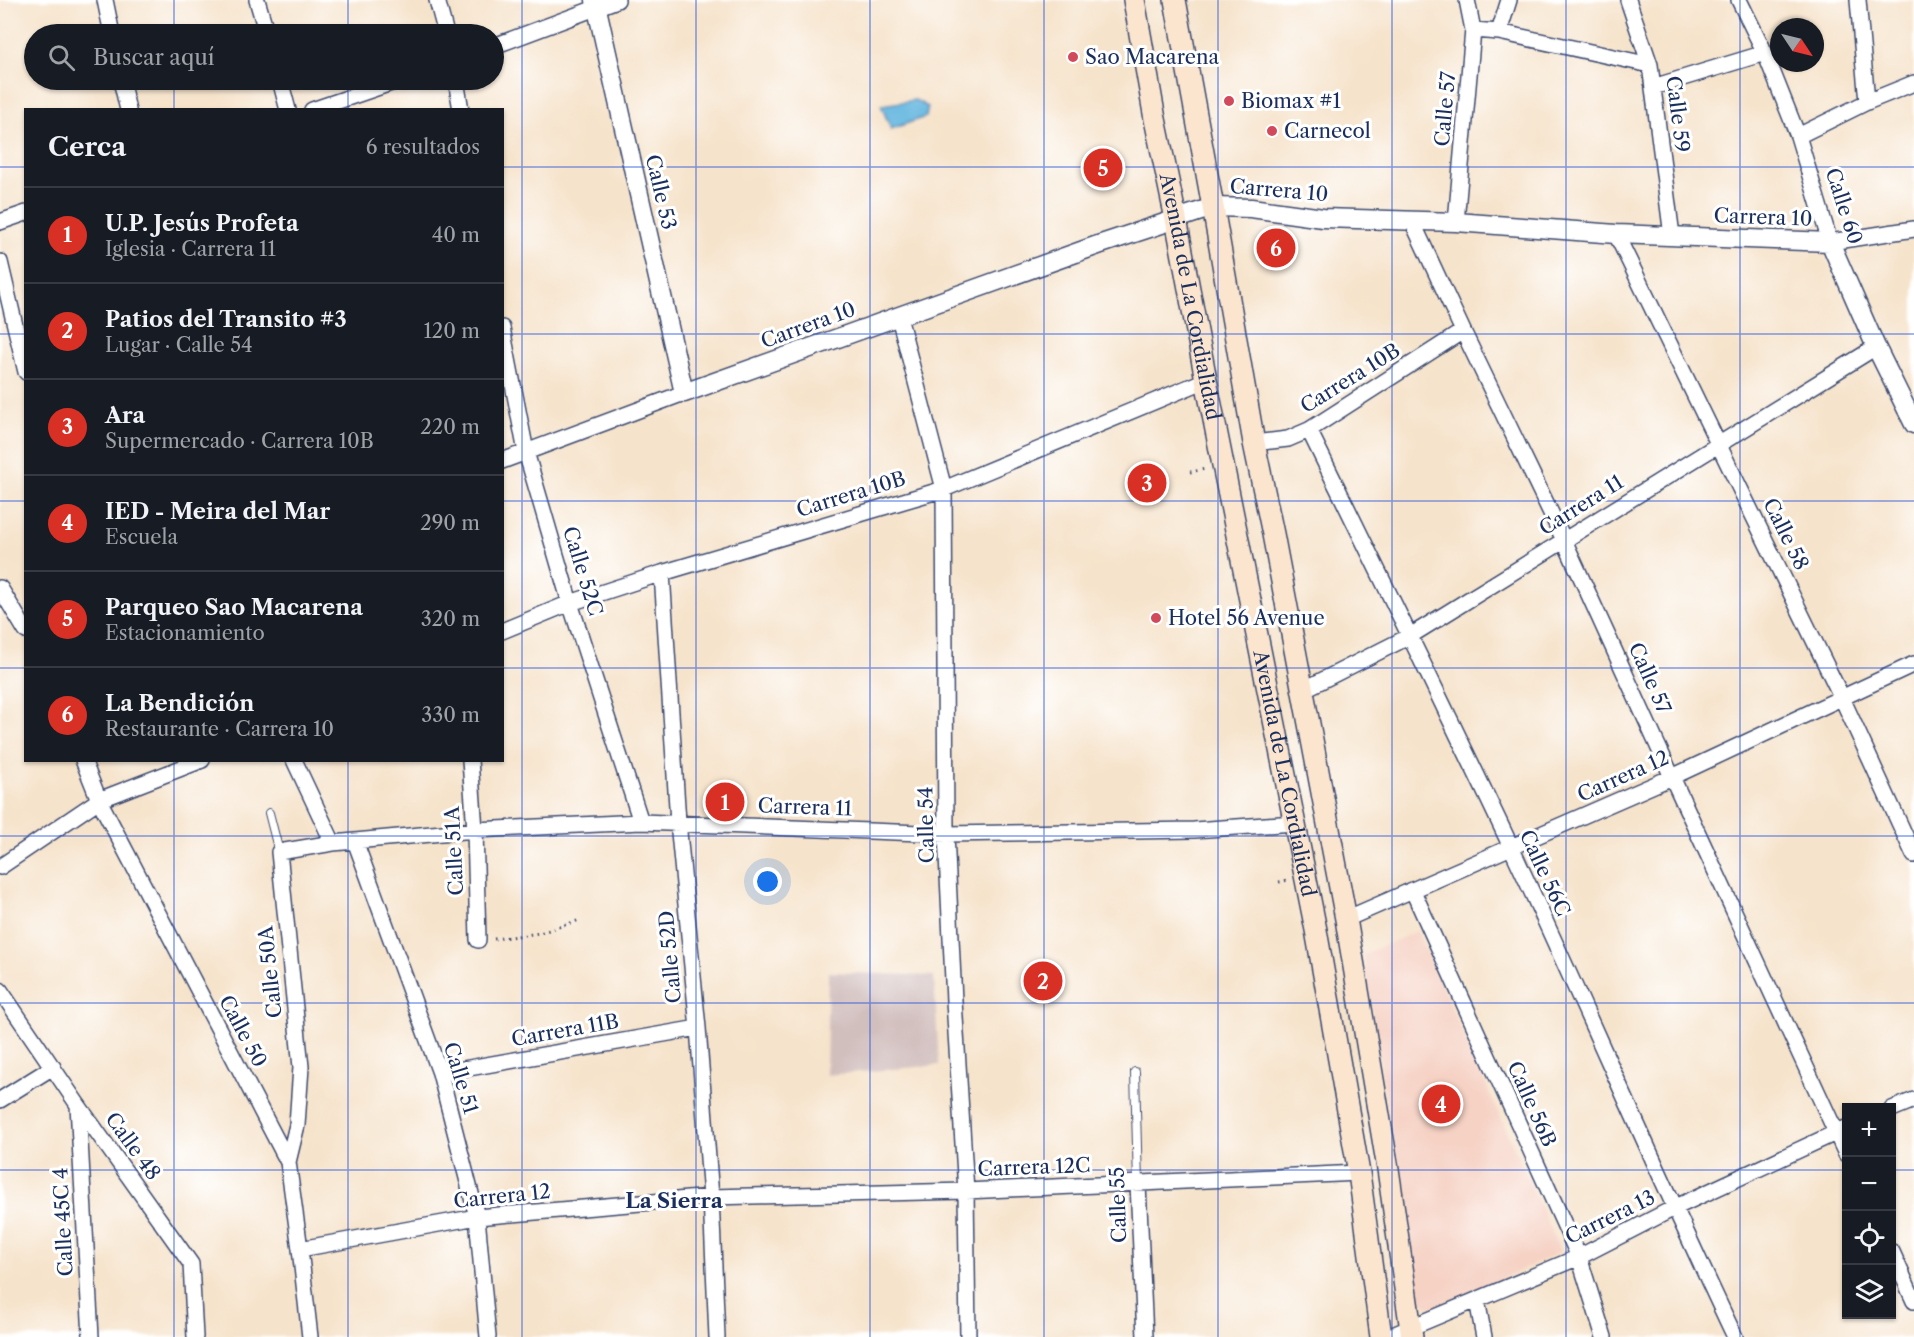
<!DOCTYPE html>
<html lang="es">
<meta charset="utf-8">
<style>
body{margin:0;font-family:"Libre Caslon Text",serif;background:#20242c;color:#f1f3f6}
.controls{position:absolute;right:18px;bottom:18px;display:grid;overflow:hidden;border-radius:0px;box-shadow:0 2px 4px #0004}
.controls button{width:54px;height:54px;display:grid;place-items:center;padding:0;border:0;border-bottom:2px solid #363941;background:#171b24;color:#f1f3f6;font:30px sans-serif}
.compass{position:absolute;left:1770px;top:18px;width:54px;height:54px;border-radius:50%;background:#171b24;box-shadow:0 2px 4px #0004;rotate:125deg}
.you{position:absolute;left:768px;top:882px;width:21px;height:21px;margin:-15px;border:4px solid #fff;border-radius:50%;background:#1a73e8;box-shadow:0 0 0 9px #1a73e833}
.badge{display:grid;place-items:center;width:39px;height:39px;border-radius:50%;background:#d93025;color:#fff;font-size:20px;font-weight:700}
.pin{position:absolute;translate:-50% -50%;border:3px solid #fff;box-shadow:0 2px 6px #0006}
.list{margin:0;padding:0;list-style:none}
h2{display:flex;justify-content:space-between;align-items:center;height:78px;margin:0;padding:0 24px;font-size:26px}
h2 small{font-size:20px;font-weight:400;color:#9ea1a6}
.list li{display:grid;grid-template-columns:39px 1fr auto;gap:18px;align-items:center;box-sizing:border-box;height:96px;padding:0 24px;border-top:2px solid #363941}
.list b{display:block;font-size:22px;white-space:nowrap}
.list p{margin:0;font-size:20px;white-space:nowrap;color:#9ea1a6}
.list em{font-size:20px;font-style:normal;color:#9ea1a6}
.icon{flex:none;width:33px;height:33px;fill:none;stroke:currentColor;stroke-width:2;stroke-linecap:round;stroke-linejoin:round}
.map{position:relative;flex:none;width:1914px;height:1337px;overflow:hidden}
.search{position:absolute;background:#171b24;box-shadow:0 2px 4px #0004;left:24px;top:24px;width:480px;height:66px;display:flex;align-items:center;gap:15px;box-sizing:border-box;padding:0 21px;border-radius:33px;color:#9ea1a6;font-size:22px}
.panel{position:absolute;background:#171b24;box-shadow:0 2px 4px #0004;left:24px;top:108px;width:480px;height:654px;border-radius:0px}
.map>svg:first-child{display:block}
</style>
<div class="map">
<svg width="1914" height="1337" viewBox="0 0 1914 1337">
<rect width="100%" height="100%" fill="#fff"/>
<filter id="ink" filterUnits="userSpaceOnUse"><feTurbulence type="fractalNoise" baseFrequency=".0167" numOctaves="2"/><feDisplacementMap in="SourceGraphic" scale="12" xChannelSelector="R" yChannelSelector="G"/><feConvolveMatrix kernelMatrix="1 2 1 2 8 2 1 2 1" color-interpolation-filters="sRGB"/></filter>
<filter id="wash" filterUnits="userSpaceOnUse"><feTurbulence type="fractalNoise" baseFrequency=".008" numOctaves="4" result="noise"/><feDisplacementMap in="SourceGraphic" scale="24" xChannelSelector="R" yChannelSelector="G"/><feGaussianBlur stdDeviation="1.35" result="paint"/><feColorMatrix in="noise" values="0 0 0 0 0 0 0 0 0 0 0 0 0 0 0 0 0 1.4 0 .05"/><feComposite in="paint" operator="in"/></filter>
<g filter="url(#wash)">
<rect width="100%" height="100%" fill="#f6e3cb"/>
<!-- built -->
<path fill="#f6d2c4" d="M1417 931 1561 1252 1436 1309 1418 1301 1363 955Z"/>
<!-- industrial -->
<path fill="#d1bfbe" d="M828 972 934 976 939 1065 826 1075Z"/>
<!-- water -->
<path fill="#63b6df" stroke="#3f729e" stroke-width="1.5" d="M915 100 928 107 926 117 891 129 881 105Z"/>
</g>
<g filter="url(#ink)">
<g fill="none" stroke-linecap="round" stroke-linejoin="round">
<defs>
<path id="service" d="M269 813 279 852
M1135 1072 1138 1184"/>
<path id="minor" d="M105 0 112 34
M257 0 267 34
M437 0 446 34
M1628 0 1650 65 1672 236
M1739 0 1765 53 1798 136 1830 242 1914 229
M1858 0 1867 102
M1473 30 1499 32 1650 65
M1499 32 1509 0
M494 46 617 0
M121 80 128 110
M280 80 288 110
M456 80 461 110
M1653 87 1765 53
M312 110 400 80
M1798 136 1867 102 1914 83
M1412 221 1463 331 1564 540 1672 777 1846 1154
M0 222 26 213
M1456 222 1473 30 1467 0
M1616 234 1842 698 1914 855
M0 262 26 372
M899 317 944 489 946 834 954 1001 966 1191 968 1337
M502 328 526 452 570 603 641 822
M1309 430C1377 569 1445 707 1511 847 1587 1010 1658 1175 1735 1337
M1254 443 1288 439 1309 430 1463 331
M502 461 684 393
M662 573 678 822 698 1028 711 1197 717 1337
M0 588 26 631
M502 631 570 603 662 573 944 489 1206 380
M1303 690 1410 636 1876 347
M83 760 99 800 288 1162 300 1249 310 1337
M294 760 333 843
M470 760 475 830 478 940
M355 841 440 1073 477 1217 488 1337
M0 867 99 800 202 760
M1413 891 1579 1257 1604 1337
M1346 919 1672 777 1914 664
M0 990 78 1105 191 1264 195 1337
M440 1073 698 1028
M0 1100 53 1067
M78 1105 91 1337
M1892 1109 1914 1100
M288 1162 297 1125 301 1067 279 852 333 843 475 830 641 822 946 834 1194 830 1294 823
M1138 1184 1145 1337
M300 1249 477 1217 711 1197 966 1191 1359 1173
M1892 1252 1914 1301
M1477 1300 1484 1337
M1388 1337 1579 1257 1674 1208 1846 1128"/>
<path id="tertiary" d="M595 0 684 393 1098 245 1213 207 1251 208 1323 218 1456 222 1616 234 1830 242 1876 347 1914 424"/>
<g id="secondary">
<path id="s1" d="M1134 0 1155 119 1176 219 1206 380 1316 930 1359 1173 1381 1337"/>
<path d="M1175 0 1213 207 1254 443 1273 534 1346 919 1388 1169 1412 1337"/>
</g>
</defs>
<!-- service casing -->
<use href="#service" stroke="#3c4a6e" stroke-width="10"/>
<!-- minor casing -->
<use href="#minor" stroke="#3c4a6e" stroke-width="18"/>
<!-- tertiary casing -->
<use href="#tertiary" stroke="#3c4a6e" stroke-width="21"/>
<!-- secondary casing -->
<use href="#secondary" stroke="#3c4a6e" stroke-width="24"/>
<!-- path -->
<path stroke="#3c4a6e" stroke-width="3" stroke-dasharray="1.5 4.5" stroke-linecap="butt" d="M1190 472 1206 469
M1279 882 1289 880
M494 939 540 933 580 920"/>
<!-- service -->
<use href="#service" stroke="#fff" stroke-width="8"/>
<!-- minor -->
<use href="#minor" stroke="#fff" stroke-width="15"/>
<!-- tertiary -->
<use href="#tertiary" stroke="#fff" stroke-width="18"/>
<!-- secondary -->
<use href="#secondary" stroke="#fbe5cf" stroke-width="21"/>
</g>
</g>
<!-- grid -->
<path fill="none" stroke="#1d4ed8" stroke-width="1.5" stroke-opacity="0.55" d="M174 0V34M348 0V34M522 0V1337M696 0V1337M870 0V1337M1044 0V1337M1218 0V1337M1392 0V1337M1566 0V1337M1740 0V1337M174 80V110M348 80V110M0 167H26M502 167H1914M0 334H26M502 334H1914M0 501H26M502 501H1914M0 668H26M502 668H1914M174 760V1337M348 760V1337M0 836H1914M0 1003H1914M0 1170H1846M1892 1170H1914"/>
<!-- markers -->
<g fill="#d1495b" stroke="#fff" stroke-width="2">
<circle cx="1073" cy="57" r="6"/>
<circle cx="1229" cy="101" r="6"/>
<circle cx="1272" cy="131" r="6"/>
<circle cx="1156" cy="618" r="6"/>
</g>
<g text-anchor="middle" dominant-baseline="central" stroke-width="6" stroke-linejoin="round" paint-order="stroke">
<!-- poi labels -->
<g font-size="20" fill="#1b2f5e" stroke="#fff" text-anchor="start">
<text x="1085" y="57">Sao Macarena</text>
<text x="1241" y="101">Biomax #1</text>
<text x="1284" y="131">Carnecol</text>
<text x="1168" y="618">Hotel 56 Avenue</text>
</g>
<!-- street labels -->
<g font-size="20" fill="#1b2f5e" stroke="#fff">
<text transform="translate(1445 109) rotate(-85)">Calle 57</text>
<text transform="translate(1678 114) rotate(83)">Calle 59</text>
<text transform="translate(1279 190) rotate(5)">Carrera 10</text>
<text transform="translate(661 192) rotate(77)">Calle 53</text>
<text transform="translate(1844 206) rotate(72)">Calle 60</text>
<text transform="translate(1763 217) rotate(2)">Carrera 10</text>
<text stroke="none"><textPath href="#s1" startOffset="302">Avenida de La Cordialidad</textPath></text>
<text transform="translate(808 325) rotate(-20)">Carrera 10</text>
<text transform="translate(1350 378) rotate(-32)">Carrera 10B</text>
<text transform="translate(851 494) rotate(-17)">Carrera 10B</text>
<text transform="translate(1581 505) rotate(-32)">Carrera 11</text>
<text transform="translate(1786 534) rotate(64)">Calle 58</text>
<text transform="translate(583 571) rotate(73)">Calle 52C</text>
<text transform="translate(1650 678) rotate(66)">Calle 57</text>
<text stroke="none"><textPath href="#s1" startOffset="788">Avenida de La Cordialidad</textPath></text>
<text transform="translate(1623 776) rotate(-24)">Carrera 12</text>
<text transform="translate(805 807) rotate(2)">Carrera 11</text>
<text transform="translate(926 825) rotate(-91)">Calle 54</text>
<text transform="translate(454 851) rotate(-93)">Calle 51A</text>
<text transform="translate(1545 873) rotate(65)">Calle 56C</text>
<text transform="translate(670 957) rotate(-95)">Calle 52D</text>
<text transform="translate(270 972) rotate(-96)">Calle 50A</text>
<text transform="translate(565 1030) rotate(-10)">Carrera 11B</text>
<text transform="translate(243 1031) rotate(62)">Calle 50</text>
<text transform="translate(461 1078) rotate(73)">Calle 51</text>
<text transform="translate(1532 1104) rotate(66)">Calle 56B</text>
<text transform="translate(133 1146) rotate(54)">Calle 48</text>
<text transform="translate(1034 1167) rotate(-2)">Carrera 12C</text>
<text transform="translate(502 1196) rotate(-6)">Carrera 12</text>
<text transform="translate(1118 1205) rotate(-92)">Calle 55</text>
<text transform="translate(1610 1217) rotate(-26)">Carrera 13</text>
<text transform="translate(63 1222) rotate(-93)">Calle 45C 4</text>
</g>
<!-- neighbourhood labels -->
<g font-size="21" font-weight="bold" fill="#1b2f5e" stroke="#fff">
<text x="674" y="1200">La Sierra</text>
</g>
</g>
</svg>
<div class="controls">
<button>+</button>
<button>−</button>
<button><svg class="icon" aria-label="locate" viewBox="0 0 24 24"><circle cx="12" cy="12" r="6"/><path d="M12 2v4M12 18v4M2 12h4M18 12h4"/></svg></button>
<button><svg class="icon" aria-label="layers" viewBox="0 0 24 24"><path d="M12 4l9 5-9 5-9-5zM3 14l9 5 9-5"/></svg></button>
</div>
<svg class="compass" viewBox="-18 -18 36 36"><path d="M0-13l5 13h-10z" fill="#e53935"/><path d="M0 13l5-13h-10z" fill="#9ea1a6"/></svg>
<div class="you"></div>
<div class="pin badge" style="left:725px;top:802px">1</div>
<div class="pin badge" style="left:1043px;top:981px">2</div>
<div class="pin badge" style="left:1147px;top:483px">3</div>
<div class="pin badge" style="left:1441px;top:1104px">4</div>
<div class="pin badge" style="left:1103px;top:168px">5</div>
<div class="pin badge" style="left:1276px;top:248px">6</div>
<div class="search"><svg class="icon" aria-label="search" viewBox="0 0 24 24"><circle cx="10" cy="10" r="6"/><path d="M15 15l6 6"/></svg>Buscar aquí</div>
<section class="panel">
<h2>Cerca<small>6 resultados</small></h2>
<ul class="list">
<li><span class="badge">1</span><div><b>U.P. Jesús Profeta</b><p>Iglesia · Carrera 11</p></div><em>40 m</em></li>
<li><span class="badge">2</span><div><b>Patios del Transito #3</b><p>Lugar · Calle 54</p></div><em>120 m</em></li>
<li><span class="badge">3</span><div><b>Ara</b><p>Supermercado · Carrera 10B</p></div><em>220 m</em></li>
<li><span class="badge">4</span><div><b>IED - Meira del Mar</b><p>Escuela</p></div><em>290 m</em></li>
<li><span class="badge">5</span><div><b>Parqueo Sao Macarena</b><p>Estacionamiento</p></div><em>320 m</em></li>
<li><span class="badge">6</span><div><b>La Bendición</b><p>Restaurante · Carrera 10</p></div><em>330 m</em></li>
</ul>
</section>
</div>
